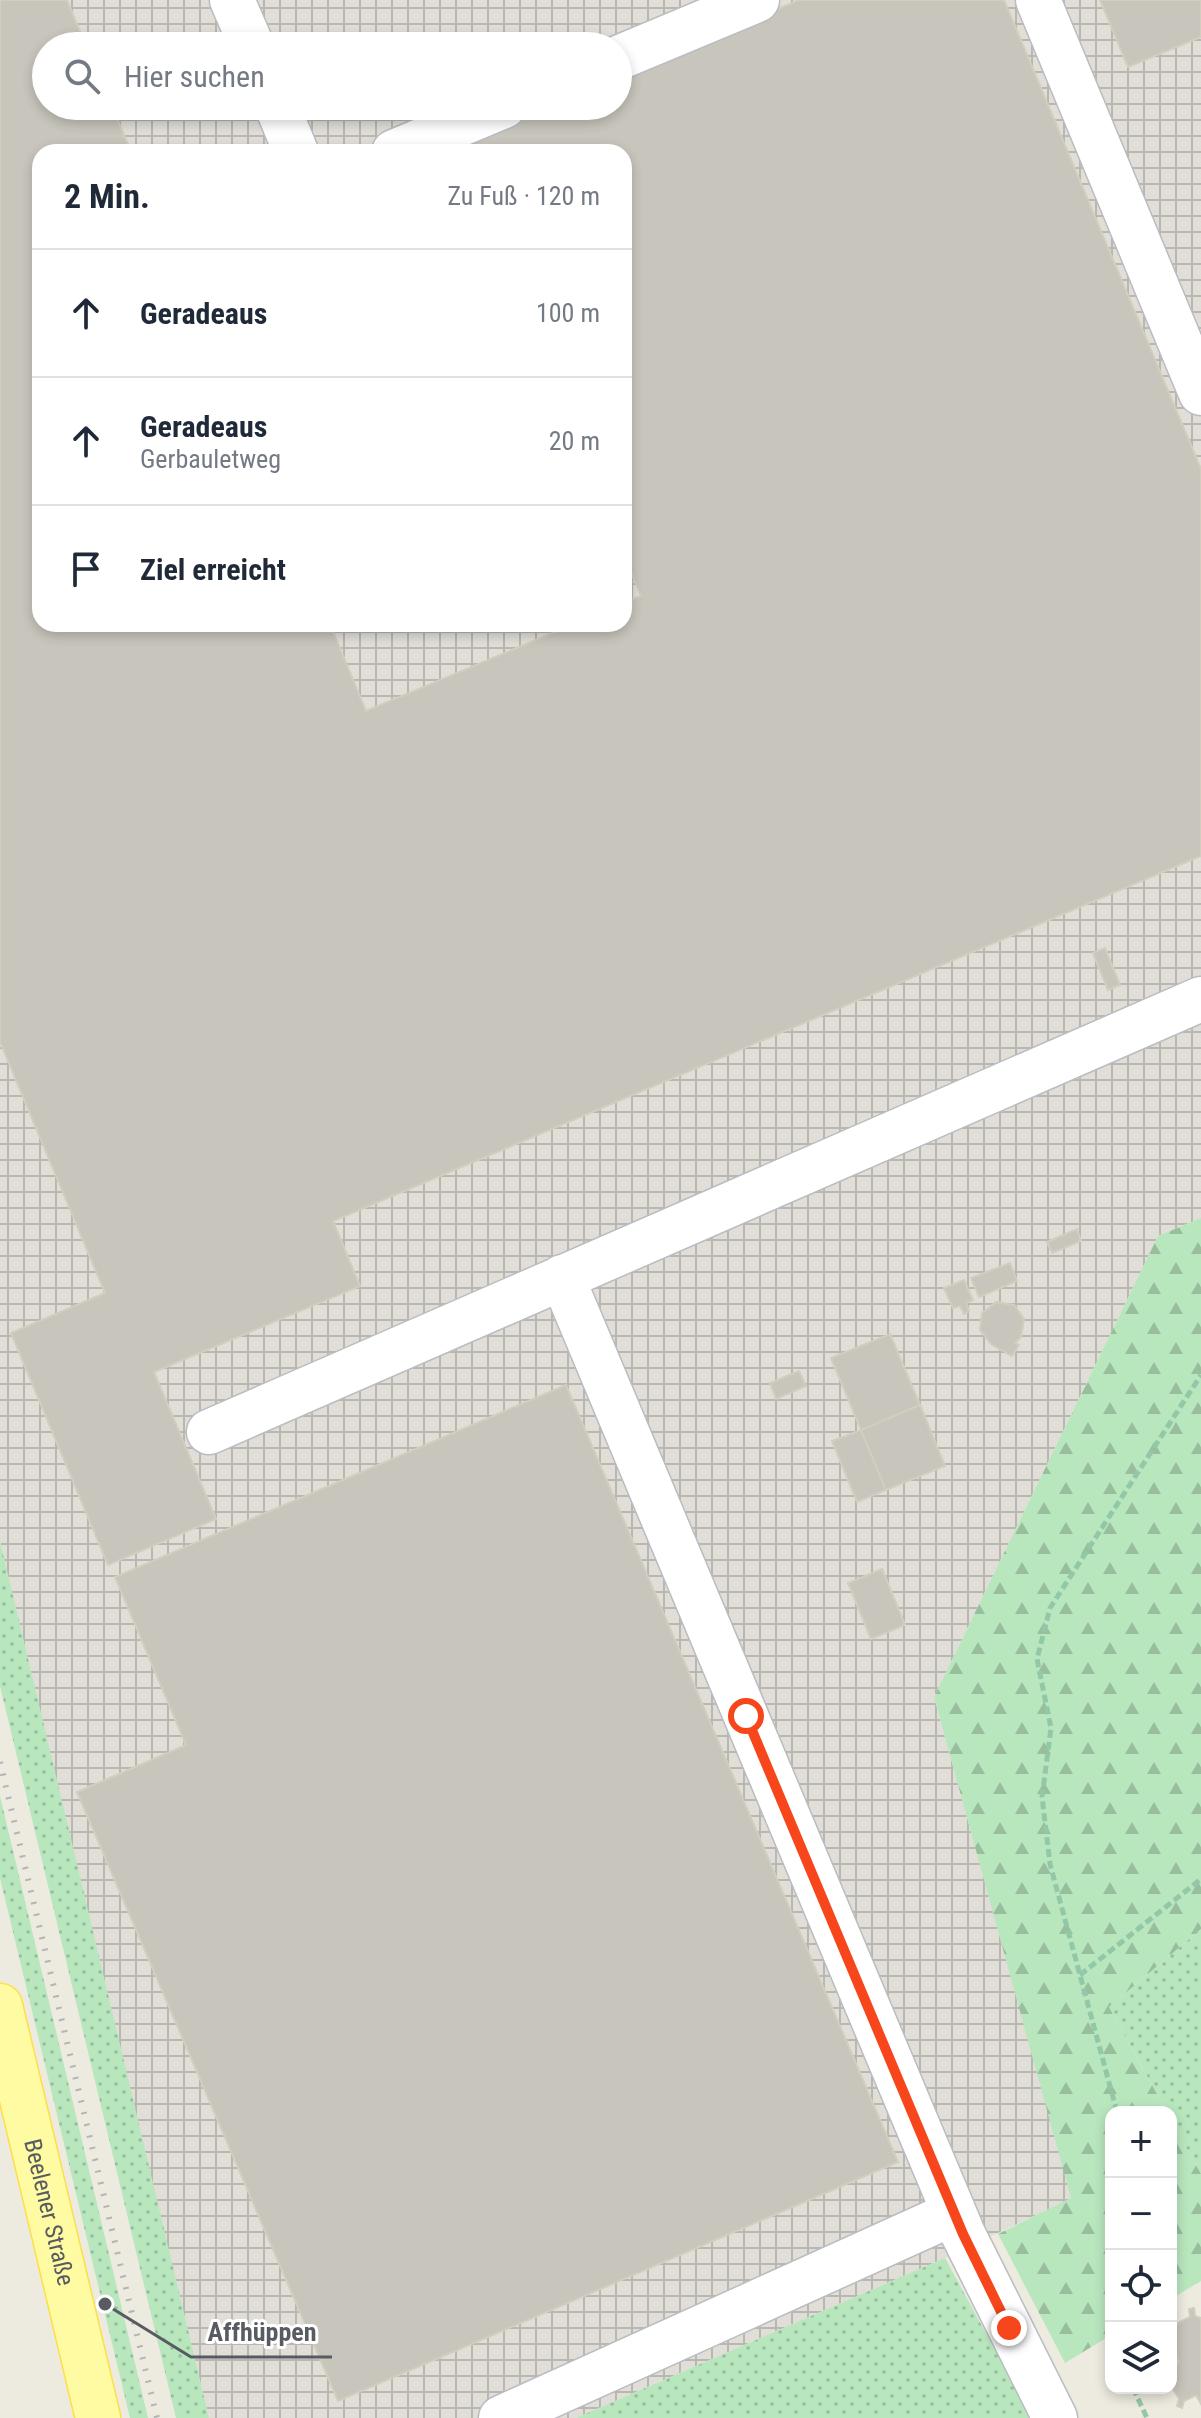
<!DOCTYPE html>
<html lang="de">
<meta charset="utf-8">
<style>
body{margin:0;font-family:"Roboto Condensed",sans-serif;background:#f6f6f7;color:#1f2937}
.controls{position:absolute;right:24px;bottom:24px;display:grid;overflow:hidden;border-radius:16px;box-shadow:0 4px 12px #0003}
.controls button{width:72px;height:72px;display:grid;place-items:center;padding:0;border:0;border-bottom:2px solid #e0e1e3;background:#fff;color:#1f2937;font:40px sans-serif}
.stop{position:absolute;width:24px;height:24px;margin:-18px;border:6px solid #f7461b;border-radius:50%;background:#fff}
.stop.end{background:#f7461b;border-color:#fff;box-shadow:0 2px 8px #0008}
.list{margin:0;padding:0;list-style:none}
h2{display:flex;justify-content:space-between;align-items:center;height:104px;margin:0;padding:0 32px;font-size:34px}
h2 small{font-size:26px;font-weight:400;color:#747a83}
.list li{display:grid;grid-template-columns:52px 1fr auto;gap:24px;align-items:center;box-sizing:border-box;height:128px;padding:0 32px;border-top:2px solid #e0e1e3}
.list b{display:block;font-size:30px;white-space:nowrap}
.list p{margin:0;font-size:26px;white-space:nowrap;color:#747a83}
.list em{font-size:26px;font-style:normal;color:#747a83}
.icon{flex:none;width:44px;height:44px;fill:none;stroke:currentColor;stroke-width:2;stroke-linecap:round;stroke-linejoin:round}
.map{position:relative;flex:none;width:1201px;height:2418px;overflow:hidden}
.search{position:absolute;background:#fff;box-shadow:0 4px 12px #0003;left:32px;top:32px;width:600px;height:88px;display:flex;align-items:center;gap:20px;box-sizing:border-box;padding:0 28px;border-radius:44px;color:#747a83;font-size:30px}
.panel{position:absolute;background:#fff;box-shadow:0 4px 12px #0003;left:32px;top:144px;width:600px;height:488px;border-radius:24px}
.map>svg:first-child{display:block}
</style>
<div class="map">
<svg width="1201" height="2418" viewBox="0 0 1201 2418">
<defs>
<pattern id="industrial-grid" width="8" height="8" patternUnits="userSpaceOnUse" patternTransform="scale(2)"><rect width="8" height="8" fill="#e0ded7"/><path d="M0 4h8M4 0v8" fill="none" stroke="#b8b7b2"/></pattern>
<pattern id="grass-dots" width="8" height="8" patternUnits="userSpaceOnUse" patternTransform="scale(2)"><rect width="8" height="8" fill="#b8e7be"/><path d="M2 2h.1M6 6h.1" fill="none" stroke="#98be9e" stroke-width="1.8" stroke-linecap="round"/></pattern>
<pattern id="forest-firs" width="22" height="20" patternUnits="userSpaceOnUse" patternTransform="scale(2)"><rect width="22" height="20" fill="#b8e7be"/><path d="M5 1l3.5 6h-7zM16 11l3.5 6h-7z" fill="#98be9e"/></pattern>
</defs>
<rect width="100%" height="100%" fill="#edebdf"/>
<!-- industrial -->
<path fill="url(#industrial-grid)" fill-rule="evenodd" d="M0 0H1201V1218L1158 1236 934 1697 1072 2198 945 2258 576 2418H209L57 1792 0 1541ZM46 46H618V106H46ZM40 152H624V624H40Z"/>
<!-- grass -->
<path fill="url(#grass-dots)" d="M0 1541 209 2418H176L0 1686Z
M0 1796 148 2418H130L0 1878Z
M1201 1929V2174L1171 2120V2112H1167L1109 2007Z
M945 2258 1032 2418H576Z"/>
<!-- forest -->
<path fill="url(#forest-firs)" d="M1201 1218V1929L1109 2007 1167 2112H1111V2335L1065 2363 998 2234 1071 2198 934 1697 1158 1236Z
M1171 2120 1201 2174V2281L1171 2299Z"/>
<!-- building -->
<path fill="#c8c5bc" stroke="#d2cebd" stroke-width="2" d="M0 0H67L86 46H46V106H112L131 152H40V624H330L366 711 574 624H624V603L641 596 624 556V152H454L451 146 546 106H618V76L799 0H1004L1201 469V856L333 1221 360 1286 154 1372 216 1519 108 1565 11 1333 105 1293 0 1042Z
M1100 0H1201V37L1128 67Z
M1105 948 1120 985 1108 990 1093 953Z
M1077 1229 1081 1241 1052 1253 1047 1242Z
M1010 1263 1017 1281 979 1297 971 1278Z
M964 1280 973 1300 966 1303 969 1311 964 1314 960 1306 953 1308 944 1288Z
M996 1302 1014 1305 1024 1319 1021 1337 1015 1343 1019 1345 1012 1356 991 1344 980 1330 982 1313Z
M890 1334 920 1405 861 1430 831 1358Z
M799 1371 806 1386 776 1399 770 1383Z
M566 1385 898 2162 338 2401 77 1792 186 1745 115 1577Z
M920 1405 945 1466 886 1490 861 1430Z
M861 1430 886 1490 857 1502 832 1441Z
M882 1569 905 1625 871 1639 848 1583Z
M1194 2308 1195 2316 1201 2318V2404L1196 2395 1184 2401 1182 2408 1177 2406 1179 2399 1171 2386V2367L1179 2362 1171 2348V2321L1176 2324 1190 2317 1189 2309Z"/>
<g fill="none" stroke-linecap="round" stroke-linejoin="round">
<defs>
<path id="minor" d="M232 0 252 46
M1038 0 1201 393
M618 58 757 0
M277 106 296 152
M394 152 504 106
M562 1277 963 2234 1055 2418
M209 1432 1201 999
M501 2418 954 2213"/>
<g id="major">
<path id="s1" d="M0 2006 98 2418"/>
</g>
</defs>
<!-- minor casing -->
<use href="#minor" stroke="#babcc2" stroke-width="47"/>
<!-- major casing -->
<use href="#major" stroke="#fddf48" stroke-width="47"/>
<!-- path -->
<path stroke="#92c8a8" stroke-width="5" stroke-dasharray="8 4" stroke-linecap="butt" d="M1080 1975 1201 1879
M1117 2112 1050 1864 1042 1797 1051 1728 1037 1659 1050 1608 1201 1375
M1133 2388 1147 2418"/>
<!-- minor -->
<use href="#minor" stroke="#fff" stroke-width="44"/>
<!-- major -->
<use href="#major" stroke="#fffba2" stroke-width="44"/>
<!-- rail -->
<path stroke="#b3b4b5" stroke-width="6" stroke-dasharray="2 10" stroke-linecap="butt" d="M0 1762 157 2418"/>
</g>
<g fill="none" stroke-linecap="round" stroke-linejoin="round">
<!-- route -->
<path stroke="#f7461b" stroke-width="10" d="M746 1716 963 2234 1009 2328"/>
</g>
<g text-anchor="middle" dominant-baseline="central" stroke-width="6" stroke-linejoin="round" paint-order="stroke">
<!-- street labels -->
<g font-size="24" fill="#585b62" stroke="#fff">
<text stroke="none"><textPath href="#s1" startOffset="212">Beelener Straße</textPath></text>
</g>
</g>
<!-- callouts -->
<path fill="none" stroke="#585b62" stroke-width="3" d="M105 2304L191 2357H332"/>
<circle fill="#585b62" stroke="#fff" stroke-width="3" cx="105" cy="2304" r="8"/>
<g font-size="26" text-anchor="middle" font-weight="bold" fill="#585b62" stroke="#fff" stroke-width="6" stroke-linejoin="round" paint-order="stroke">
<text x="262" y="2341">Affhüppen</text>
</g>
</svg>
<div class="controls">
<button>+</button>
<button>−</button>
<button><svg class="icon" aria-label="locate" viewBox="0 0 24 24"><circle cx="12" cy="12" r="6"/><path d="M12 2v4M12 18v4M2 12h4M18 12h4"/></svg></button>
<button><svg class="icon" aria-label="layers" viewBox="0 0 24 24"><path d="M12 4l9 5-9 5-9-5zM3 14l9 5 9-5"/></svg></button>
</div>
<div class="stop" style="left:746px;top:1716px"></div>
<div class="stop end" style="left:1009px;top:2328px"></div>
<div class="search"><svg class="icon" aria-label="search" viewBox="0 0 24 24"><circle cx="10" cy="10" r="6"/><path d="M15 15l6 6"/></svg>Hier suchen</div>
<section class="panel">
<h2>2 Min.<small>Zu Fuß · 120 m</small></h2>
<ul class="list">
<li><svg class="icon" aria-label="ahead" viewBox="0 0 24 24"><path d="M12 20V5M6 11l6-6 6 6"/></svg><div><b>Geradeaus</b></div><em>100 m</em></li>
<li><svg class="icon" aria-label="ahead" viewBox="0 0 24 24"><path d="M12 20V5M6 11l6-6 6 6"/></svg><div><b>Geradeaus</b><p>Gerbauletweg</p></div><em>20 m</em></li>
<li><svg class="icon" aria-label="arrive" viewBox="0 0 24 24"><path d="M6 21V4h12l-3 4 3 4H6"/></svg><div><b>Ziel erreicht</b></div></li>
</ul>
</section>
</div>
